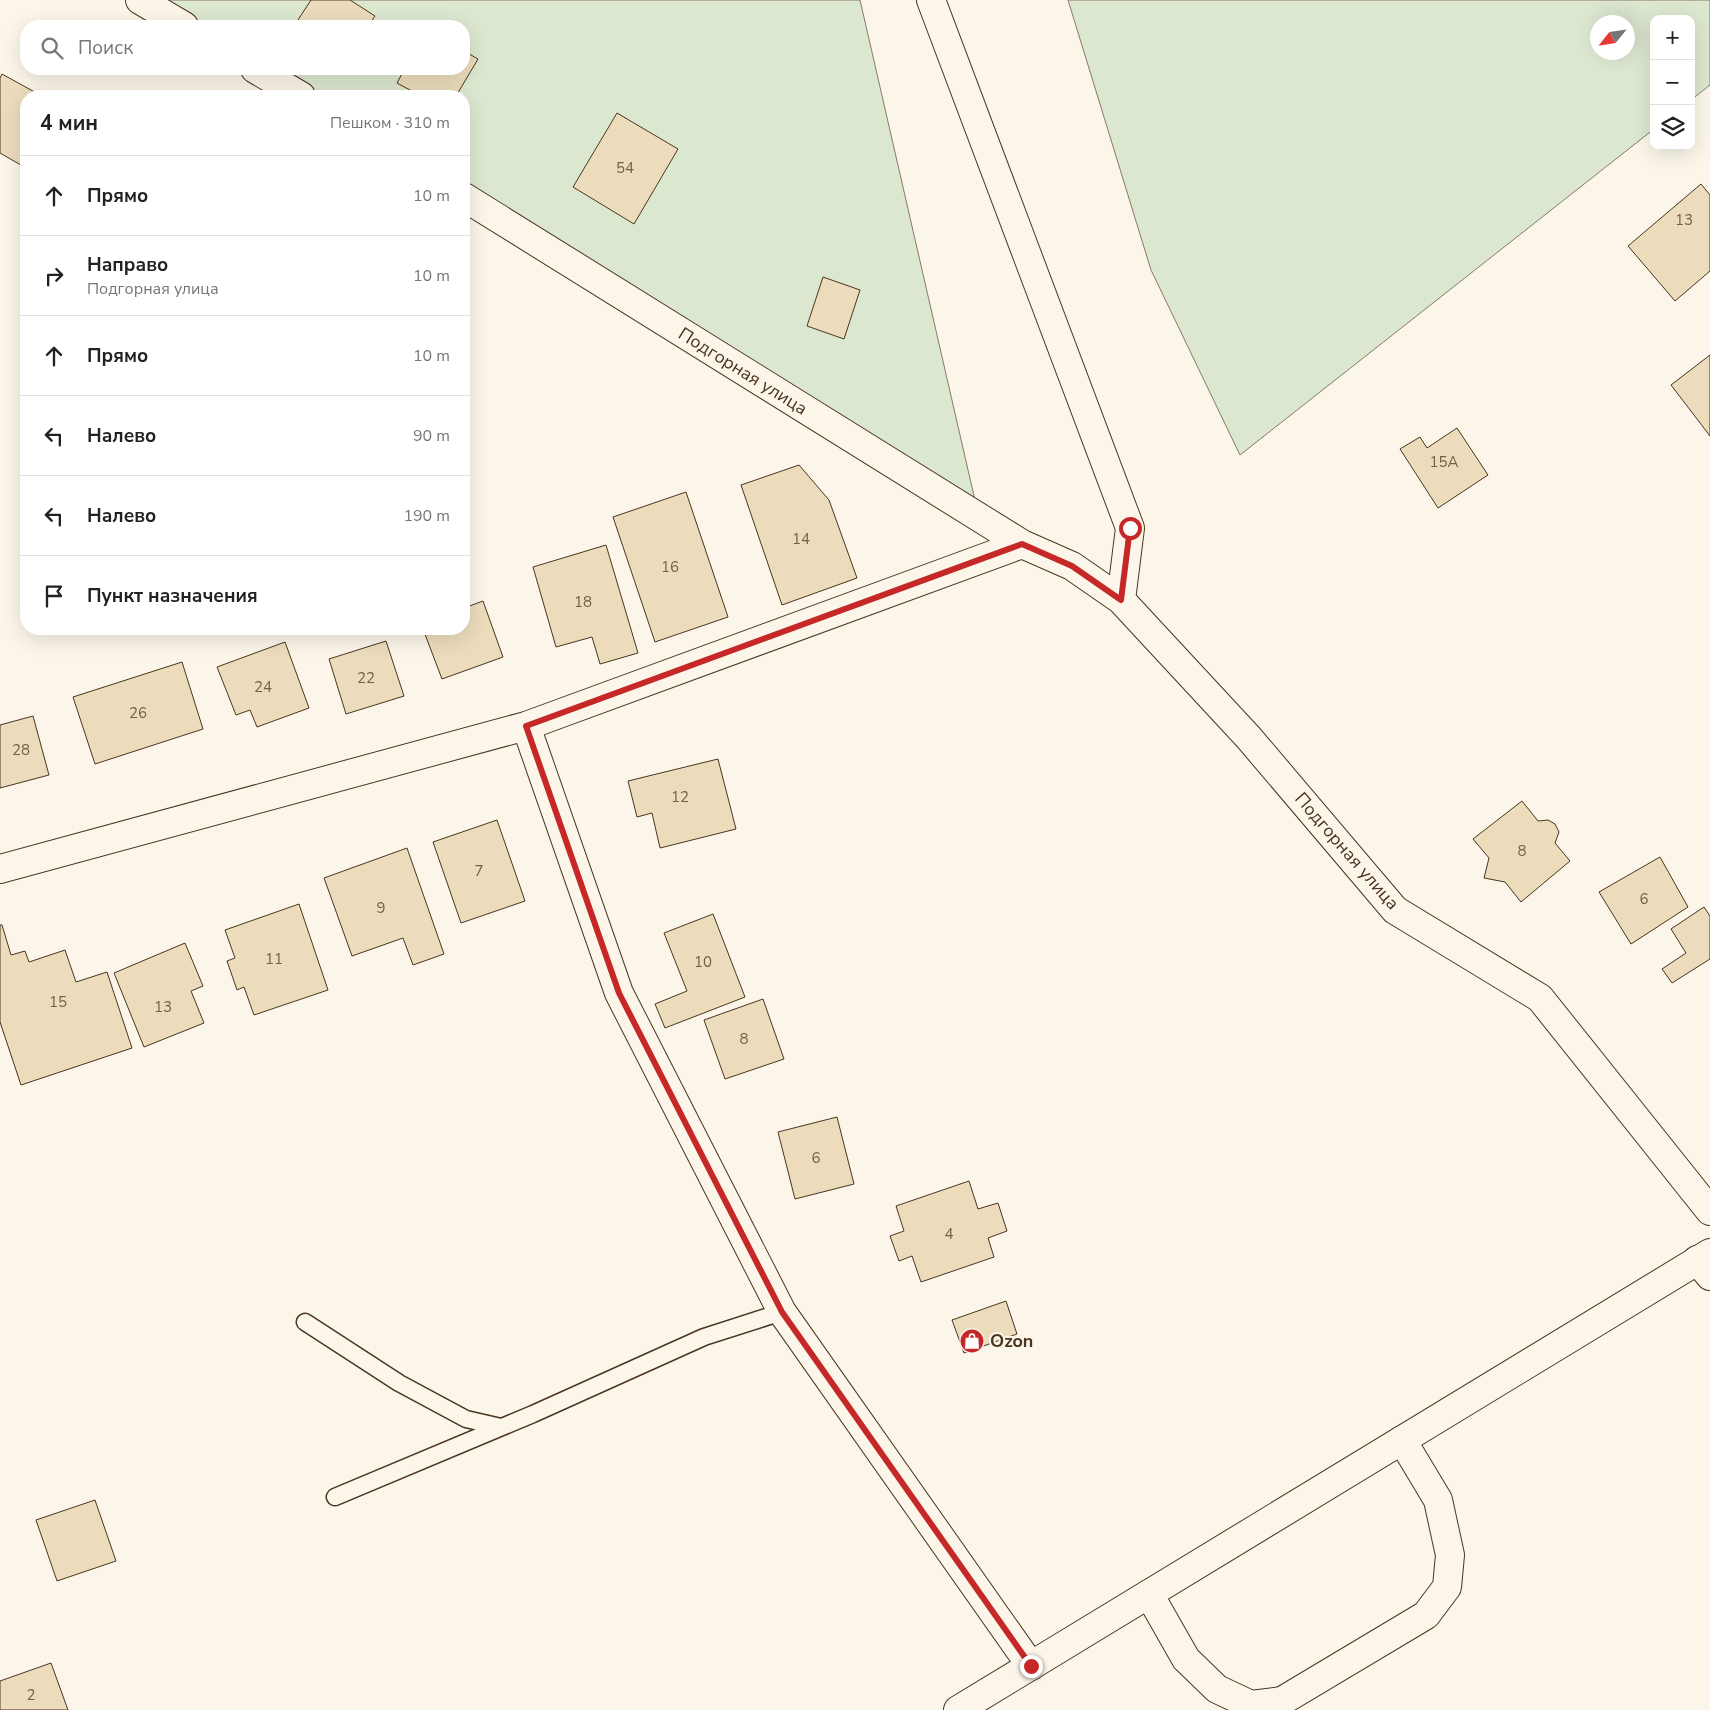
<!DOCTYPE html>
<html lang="ru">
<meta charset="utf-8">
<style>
body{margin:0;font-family:"Nunito Sans",sans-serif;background:#f2f2f2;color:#222}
.controls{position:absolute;right:15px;top:15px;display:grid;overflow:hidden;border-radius:10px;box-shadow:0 5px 20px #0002}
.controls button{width:45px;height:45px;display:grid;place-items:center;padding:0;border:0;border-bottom:1px solid #e0e0e0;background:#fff;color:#222;font:25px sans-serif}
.compass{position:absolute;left:1590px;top:15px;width:45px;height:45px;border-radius:50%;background:#fff;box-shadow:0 5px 20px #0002;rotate:240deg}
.stop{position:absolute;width:15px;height:15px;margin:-11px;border:4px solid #c62828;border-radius:50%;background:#fff}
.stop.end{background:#c62828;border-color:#fff;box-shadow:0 1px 5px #0008}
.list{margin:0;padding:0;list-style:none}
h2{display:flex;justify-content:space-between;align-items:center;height:65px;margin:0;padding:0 20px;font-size:21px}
h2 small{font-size:16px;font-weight:400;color:#767676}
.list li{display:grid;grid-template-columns:32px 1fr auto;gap:15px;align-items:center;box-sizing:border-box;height:80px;padding:0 20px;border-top:1px solid #e0e0e0}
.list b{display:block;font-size:19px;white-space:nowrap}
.list p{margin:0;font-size:16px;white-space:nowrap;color:#767676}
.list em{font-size:16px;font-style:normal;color:#767676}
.icon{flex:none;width:28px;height:28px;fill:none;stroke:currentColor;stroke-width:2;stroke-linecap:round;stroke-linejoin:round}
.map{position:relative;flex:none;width:1710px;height:1710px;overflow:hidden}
.search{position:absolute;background:#fff;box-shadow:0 5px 20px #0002;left:20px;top:20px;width:450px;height:55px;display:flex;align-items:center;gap:12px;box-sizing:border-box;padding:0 18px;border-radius:20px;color:#767676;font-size:19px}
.panel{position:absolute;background:#fff;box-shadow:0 5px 20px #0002;left:20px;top:90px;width:450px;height:545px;border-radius:20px}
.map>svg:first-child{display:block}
</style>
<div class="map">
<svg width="1710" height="1710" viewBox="0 0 1710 1710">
<rect width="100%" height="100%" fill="#fbf6e9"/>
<!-- green -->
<path fill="#dce7d0" stroke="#887966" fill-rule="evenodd" d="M143 0H860L977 509 464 196V96H301L256 69H464V26H186Z
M1068 0H1710V85L1691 100V19H1654V129L1240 455 1151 270ZM1598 22H1628V52H1598Z"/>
<!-- building -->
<path fill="#ecdcbc" stroke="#4a3520" d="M311 0H350L375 16 368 26H294Z
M464 51 478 59 456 96H421L397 83 404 70 401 69H464Z
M2 74 42 96H26V168L0 153V78Z
M617 113 678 149 634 224 573 187Z
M1701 184 1710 195V271L1675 301 1628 246Z
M823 277 860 290 844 339 807 326Z
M1710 355V436L1671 385Z
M1457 428 1488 475 1438 508 1400 449 1420 437 1427 448Z
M799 465 829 500 857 578 782 605 741 485Z
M686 492 728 617 655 642 613 517Z
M606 545 638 653 600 664 592 637 556 647 533 567Z
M483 601 503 657 442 679 423 629H464V608Z
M386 641 404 696 346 714 329 659Z
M285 642 309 708 257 727 250 710 236 715 217 667Z
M182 662 203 729 95 764 73 697Z
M33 716 49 775 0 788V725Z
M718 759 736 829 660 848 652 813 637 817 628 781Z
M1522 801 1538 821 1548 820 1555 824 1559 832 1555 843 1570 861 1521 902 1505 882 1484 878 1489 858 1473 839Z
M497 820 525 901 461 923 433 842Z
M407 848 444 954 413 965 403 938 352 956 324 878Z
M1660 857 1688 907 1631 944 1599 892Z
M299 904 328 990 254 1015 244 987 237 990 227 961 235 958 225 930Z
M1704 907 1710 916V959L1672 983 1662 969 1686 953 1671 929Z
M713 914 745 997 665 1028 655 1004 687 991 664 933Z
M0 925H2L11 955 25 951 29 962 65 950 76 982 107 972 132 1048 21 1085 0 1022Z
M185 943 203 986 191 991 204 1023 144 1047 114 973Z
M763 999 784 1059 725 1079 704 1020Z
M837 1117 854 1184 795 1199 778 1132Z
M969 1181 978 1209 998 1203 1007 1231 988 1238 994 1257 921 1282 912 1256 899 1261 890 1236 904 1231 896 1206Z
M1006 1301 1017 1334 964 1353 952 1320Z
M95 1500 116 1561 57 1581 36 1520Z
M51 1663 68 1710H0V1681Z"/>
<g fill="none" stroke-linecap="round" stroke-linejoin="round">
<defs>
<path id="lane" d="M305 1322 399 1383 466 1419 501 1427
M335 1497 533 1414 704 1337 782 1312"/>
<path id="street" d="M140 0 184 26
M931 0 1130 528 1121 600
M255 69 301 96
M464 197 1022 544
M526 726 619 993 782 1312 1031 1666
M0 869 526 726 1022 544 1072 566 1121 600 1249 738 1395 910 1540 998 1710 1211
M1697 1260 1710 1276
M1149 1594 1186 1659 1217 1689 1251 1705 1282 1701 1426 1615 1447 1587 1450 1555 1438 1500 1402 1440"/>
<path id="secondary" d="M958 1710 1710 1253"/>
</defs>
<!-- lane casing -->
<use href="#lane" stroke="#4a3520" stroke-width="19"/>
<!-- street casing -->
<use href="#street" stroke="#4a3520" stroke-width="30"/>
<!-- secondary casing -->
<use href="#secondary" stroke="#4a3520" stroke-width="30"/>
<!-- lane -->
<use href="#lane" stroke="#fbf6e9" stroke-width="16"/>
<!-- street -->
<use href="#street" stroke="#fbf6e9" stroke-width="28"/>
<!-- secondary -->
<use href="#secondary" stroke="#fbf6e9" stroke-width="28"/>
</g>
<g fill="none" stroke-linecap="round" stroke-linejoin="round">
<!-- route -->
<path stroke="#c62828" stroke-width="6" d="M1031 1666 782 1312 619 993 526 726 1022 544 1072 566 1121 600 1130 528"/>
</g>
<!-- icons -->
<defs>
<symbol id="shop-disc" viewBox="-11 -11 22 22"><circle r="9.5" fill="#c62828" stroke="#fbf6e9"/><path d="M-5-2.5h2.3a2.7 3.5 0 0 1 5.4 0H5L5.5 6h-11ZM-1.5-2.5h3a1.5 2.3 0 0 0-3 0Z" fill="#fff"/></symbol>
</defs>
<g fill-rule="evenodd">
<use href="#shop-disc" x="958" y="1327" width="28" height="28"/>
</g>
<g text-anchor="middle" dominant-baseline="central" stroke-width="4" stroke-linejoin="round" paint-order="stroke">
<!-- number labels -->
<g font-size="15" fill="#725f47">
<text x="625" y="168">54</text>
<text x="1684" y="220">13</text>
<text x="1444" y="462">15A</text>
<text x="801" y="539">14</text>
<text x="670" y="567">16</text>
<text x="583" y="602">18</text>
<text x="366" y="678">22</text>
<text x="263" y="687">24</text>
<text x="138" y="713">26</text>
<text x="21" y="750">28</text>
<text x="680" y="797">12</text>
<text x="1522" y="851">8</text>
<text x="479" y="871">7</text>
<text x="1644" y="899">6</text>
<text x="381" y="908">9</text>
<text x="274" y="959">11</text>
<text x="703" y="962">10</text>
<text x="58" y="1002">15</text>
<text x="163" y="1007">13</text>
<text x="744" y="1039">8</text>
<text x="816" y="1158">6</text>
<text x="949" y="1234">4</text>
<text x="31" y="1695">2</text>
</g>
<!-- street labels -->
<g font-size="18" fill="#4a3520" stroke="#fbf6e9">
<text transform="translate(743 371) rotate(32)">Подгорная улица</text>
<text transform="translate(1347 851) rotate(49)">Подгорная улица</text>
</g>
<!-- poi labels -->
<g font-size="18" font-weight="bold" fill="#4a3520" stroke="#fbf6e9" text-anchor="start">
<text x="990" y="1341">Ozon</text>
</g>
</g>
</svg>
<div class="controls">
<button>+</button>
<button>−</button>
<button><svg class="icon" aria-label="layers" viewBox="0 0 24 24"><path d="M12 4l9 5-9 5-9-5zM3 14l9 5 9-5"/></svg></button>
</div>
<svg class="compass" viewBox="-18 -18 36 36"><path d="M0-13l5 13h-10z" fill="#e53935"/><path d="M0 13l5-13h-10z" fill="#767676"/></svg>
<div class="stop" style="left:1130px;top:528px"></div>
<div class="stop end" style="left:1031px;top:1666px"></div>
<div class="search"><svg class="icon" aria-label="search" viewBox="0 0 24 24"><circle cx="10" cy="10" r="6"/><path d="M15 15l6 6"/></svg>Поиск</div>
<section class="panel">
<h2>4 мин<small>Пешком · 310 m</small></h2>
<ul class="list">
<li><svg class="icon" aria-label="ahead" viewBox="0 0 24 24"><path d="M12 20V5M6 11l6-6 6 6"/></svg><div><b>Прямо</b></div><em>10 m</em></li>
<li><svg class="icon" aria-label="right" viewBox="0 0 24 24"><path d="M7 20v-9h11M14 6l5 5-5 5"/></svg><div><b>Направо</b><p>Подгорная улица</p></div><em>10 m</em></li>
<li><svg class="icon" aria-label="ahead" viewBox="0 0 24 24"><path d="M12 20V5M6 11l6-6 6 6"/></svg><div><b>Прямо</b></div><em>10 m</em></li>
<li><svg class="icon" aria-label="left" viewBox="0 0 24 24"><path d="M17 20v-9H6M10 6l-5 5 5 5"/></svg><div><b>Налево</b></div><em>90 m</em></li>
<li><svg class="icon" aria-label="left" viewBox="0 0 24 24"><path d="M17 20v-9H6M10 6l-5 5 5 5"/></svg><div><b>Налево</b></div><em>190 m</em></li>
<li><svg class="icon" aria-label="arrive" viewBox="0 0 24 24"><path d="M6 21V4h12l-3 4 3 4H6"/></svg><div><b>Пункт назначения</b></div></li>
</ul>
</section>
</div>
